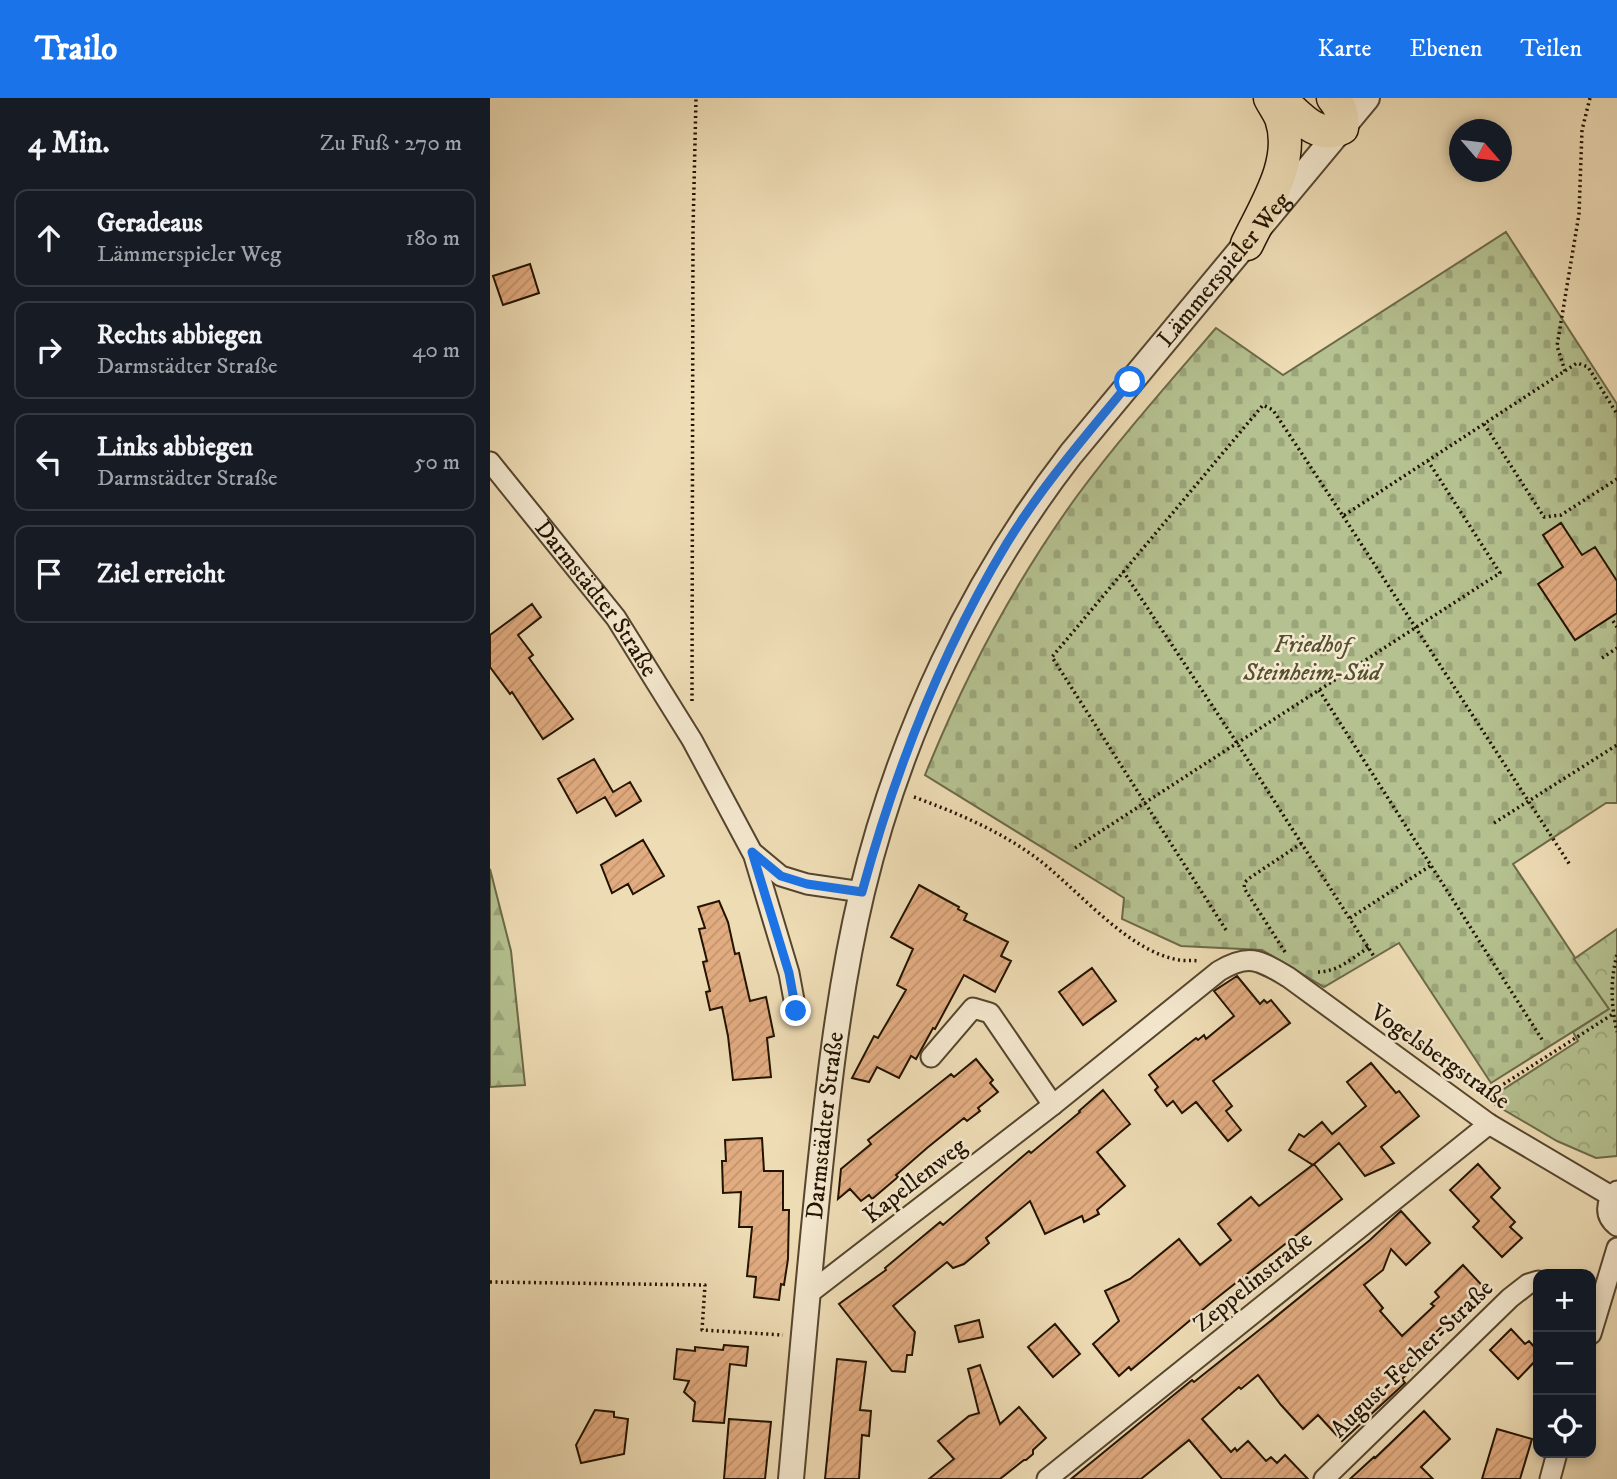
<!DOCTYPE html>
<html lang="de">
<meta charset="utf-8">
<style>
body{margin:0;font-family:"IM FELL DW Pica",serif;background:#242831;color:#f1f3f6}
.controls{position:absolute;right:21px;bottom:21px;display:grid;overflow:hidden;border-radius:14px;box-shadow:0 4px 10px #0003}
.controls button{width:63px;height:63px;display:grid;place-items:center;padding:0;border:0;border-bottom:2px solid #363941;background:#171b24;color:#f1f3f6;font:35px sans-serif}
.compass{position:absolute;left:959px;top:21px;width:63px;height:63px;border-radius:50%;background:#171b24;box-shadow:0 4px 10px #0003;rotate:118deg}
.stop{position:absolute;width:21px;height:21px;margin:-16px;border:5px solid #1a73e8;border-radius:50%;background:#fff}
.stop.end{background:#1a73e8;border-color:#fff;box-shadow:0 2px 7px #0008}
.list{margin:0;padding:0;list-style:none}
h2{display:flex;justify-content:space-between;align-items:center;height:91px;margin:0;padding:0 28px;font-size:30px}
h2 small{font-size:23px;font-weight:400;color:#9ea1a6}
.list li{display:grid;grid-template-columns:46px 1fr auto;gap:21px;align-items:center;box-sizing:border-box;height:98px;margin:0 14px 14px;padding:0 14px;border:2px solid #363941;border-radius:14px}
.list b{display:block;font-size:26px;white-space:nowrap}
.list p{margin:0;font-size:23px;white-space:nowrap;color:#9ea1a6}
.list em{font-size:23px;font-style:normal;color:#9ea1a6}
.icon{flex:none;width:38px;height:38px;fill:none;stroke:currentColor;stroke-width:2;stroke-linecap:round;stroke-linejoin:round}
.map{position:relative;flex:none;width:1127px;height:1381px;overflow:hidden}
header{display:flex;align-items:center;gap:42px;box-sizing:border-box;height:98px;padding:0 35px;background:#1a73e8;color:#fff}
header strong{font-size:33px}
nav{display:flex;gap:38px;margin-inline-start:auto;font-size:24px}
main{display:flex}
aside{flex:1;background:#171b24}
.map>svg:first-child{display:block}
</style>
<header>
<strong>Trailo</strong>
<nav><a>Karte</a><a>Ebenen</a><a>Teilen</a></nav>
</header>
<main>
<aside>
<h2>4 Min.<small>Zu Fuß · 270 m</small></h2>
<ul class="list">
<li><svg class="icon" aria-label="ahead" viewBox="0 0 24 24"><path d="M12 20V5M6 11l6-6 6 6"/></svg><div><b>Geradeaus</b><p>Lämmerspieler Weg</p></div><em>180 m</em></li>
<li><svg class="icon" aria-label="right" viewBox="0 0 24 24"><path d="M7 20v-9h11M14 6l5 5-5 5"/></svg><div><b>Rechts abbiegen</b><p>Darmstädter Straße</p></div><em>40 m</em></li>
<li><svg class="icon" aria-label="left" viewBox="0 0 24 24"><path d="M17 20v-9H6M10 6l-5 5 5 5"/></svg><div><b>Links abbiegen</b><p>Darmstädter Straße</p></div><em>50 m</em></li>
<li><svg class="icon" aria-label="arrive" viewBox="0 0 24 24"><path d="M6 21V4h12l-3 4 3 4H6"/></svg><div><b>Ziel erreicht</b></div></li>
</ul>
</aside>
<div class="map">
<svg width="1127" height="1381" viewBox="0 0 1127 1381">
<defs>
<pattern id="forest-firs" width="22" height="20" patternUnits="userSpaceOnUse" patternTransform="scale(1.75)"><rect width="22" height="20" fill="#b5c190"/><path d="M5 1l3.5 6h-7zM16 11l3.5 6h-7z" fill="#9ba57a"/></pattern>
<pattern id="cemetery-stones" width="16" height="16" patternUnits="userSpaceOnUse" patternTransform="scale(1.75)"><rect width="16" height="16" fill="#b5c190"/><path d="M2 7V4a2 2 0 0 1 4 0v3zM10 15v-3a2 2 0 0 1 4 0v3z" fill="#9ba57a"/></pattern>
<pattern id="park-crowns" width="20" height="18" patternUnits="userSpaceOnUse" patternTransform="scale(1.75)"><rect width="20" height="18" fill="#b5c190"/><path d="M2 6a3 3 0 1 1 6 0M12 15a3 3 0 1 1 6 0" fill="none" stroke="#9ba57a"/></pattern>
<pattern id="building-hatch" width="6" height="6" patternUnits="userSpaceOnUse" patternTransform="scale(1.75)"><rect width="6" height="6" fill="#e2ac81"/><path d="M-1 1l2-2M0 6l6-6M5 7l2-2" fill="none" stroke="#c2936e"/></pattern>
</defs>
<rect width="100%" height="100%" fill="#eedcb5"/>
<filter id="stains"><feTurbulence type="fractalNoise" baseFrequency=".00286" numOctaves="4"/><feColorMatrix values="0 0 0 0 .2 0 0 0 0 .09 0 0 0 0 .02 0 0 0 .5 -.17"/></filter>
<radialGradient id="worn" r=".72"><stop offset=".6" stop-color="#630" stop-opacity="0"/><stop offset="1" stop-color="#630" stop-opacity=".3"/></radialGradient>
<!-- forest -->
<path fill="url(#forest-firs)" stroke="#6c6a48" stroke-width="2" d="M0 771 21 853 35 987 0 989Z"/>
<!-- cemetery -->
<path fill="url(#cemetery-stones)" stroke="#6c6a48" stroke-width="2" d="M1016 134 1127 306V705H1116L1023 766 1119 911 1001 985 909 845 834 889 772 852 691 848 632 821 634 800 435 677C475 578 524 485 587 398 630 340 679 285 726 230L793 277Z"/>
<!-- park -->
<path fill="url(#park-crowns)" stroke="#6c6a48" stroke-width="2" d="M1127 831V1058L1106 1060 1067 1043 997 1002 1088 943 1083 934 1119 911 1084 861Z"/>
<!-- building -->
<path fill="url(#building-hatch)" stroke="#221300" stroke-width="2" d="M40 166 49 195 13 207 3 178Z
M1071 425 1092 457 1105 449 1127 483V515L1085 542 1048 486 1073 469 1053 437Z
M42 506 51 519 28 537 43 557 39 560 83 621 53 641 22 594 20 596 0 569V537Z
M104 661 123 694 140 684 151 703 126 718 115 699 87 715 68 681Z
M153 742 174 778 143 796 138 786 122 795 111 767Z
M429 787 469 809 468 811 477 816 474 822 518 844 511 858 521 863 505 894 474 877 445 931 443 930 426 961 421 958 409 980 387 969 379 984 362 980 384 938 388 940 416 892 407 887 423 851 401 839Z
M229 803 238 824 245 856 249 855 260 903 276 899 284 938 277 940 281 979 243 982 238 938 232 909 220 912 216 894 220 893 213 864 217 863 209 831 215 830 208 809Z
M602 870 626 903 593 927 569 894Z
M747 878 770 906 774 902 777 905 781 902 800 925 723 983 742 1008 736 1013 751 1032 738 1043 706 1004 692 1015 683 1003 677 1008 665 992 668 989 659 977 706 940 708 942 714 937 716 941 744 918 724 893Z
M486 961 503 982 500 985 508 994 488 1010 490 1013 477 1023 474 1020 437 1050 406 1077 408 1079 382 1101 379 1097 371 1103 360 1091 348 1101 351 1071 381 1046 378 1042 461 976 464 979Z
M881 965 906 995 909 993 929 1018 891 1049 904 1065 875 1078 849 1045 823 1067 799 1052 809 1036 814 1039 832 1024 842 1036 876 1008 857 984Z
M613 992 640 1026 607 1054 635 1088 607 1112 609 1116 594 1124 592 1118 555 1136 540 1103 496 1140 499 1145 474 1166 463 1170 457 1164 403 1208 425 1234 422 1257H417L415 1274 402 1273 349 1206 396 1172 395 1170 450 1124 453 1127 539 1053 541 1055 590 1014 589 1013Z
M272 1040 274 1073H293V1112H299L298 1161 294 1187 291 1186 289 1202 264 1199 266 1179 257 1178 262 1129H249L251 1094 233 1095 232 1063H236L235 1042Z
M824 1066 852 1101 723 1203 641 1272 639 1269 629 1278 603 1246 629 1223 615 1193 640 1181 689 1141 710 1167 741 1142 728 1126 761 1099 769 1108Z
M988 1066 1010 1090 1001 1099 1025 1124 1020 1129 1032 1140 1012 1159 983 1129 989 1123 960 1092Z
M911 1113 940 1145 916 1167 901 1151 893 1172 874 1187 893 1210 890 1213 912 1238 944 1208 941 1206 949 1199 945 1194 973 1167 999 1195 971 1222 965 1216 941 1239 948 1247 912 1281 915 1285 852 1343 828 1317 813 1331 791 1307 768 1277 751 1291 749 1289 712 1321 741 1354 745 1350 747 1353 758 1343 776 1363 781 1359 787 1365 795 1357 818 1381H732L699 1342 651 1381H581L702 1282 704 1284 778 1225 880 1142Z
M489 1222 493 1239 469 1244 465 1228Z
M565 1226 590 1256 563 1279 538 1249Z
M1021 1231 1035 1246 1039 1243 1048 1253V1260L1028 1281 1000 1252Z
M234 1247 258 1249 256 1268 240 1266 234 1325 203 1323 205 1304 194 1294 199 1283 184 1281 187 1251 205 1253V1249L233 1252Z
M347 1261 376 1264 370 1312 381 1313 379 1338 372 1337 369 1381H335Z
M490 1267 510 1326 529 1309 556 1340 543 1352V1356L536 1362H534L510 1381H439L464 1361 448 1343 479 1318 489 1315 478 1271Z
M105 1312 124 1314V1319L138 1321 134 1356 91 1365 86 1347Z
M934 1313 960 1341 931 1369 943 1381H860L884 1359 885 1360Z
M239 1321 281 1324 275 1381H234Z
M1007 1331 1042 1341 1030 1381H992Z"/>
<g fill="none" stroke-linecap="round" stroke-linejoin="round">
<defs>
<g id="minor">
<path id="s1" d="M0 364 126 520 202 642 262 754 291 778 317 786 372 794"/>
<path d="M263 755 299 875 306 913"/>
<path d="M441 959 483 910 500 915 563 1007"/>
<path d="M1127 1093C1115 1104 1114 1118 1127 1128"/>
<path d="M317 1197 563 1007 729 873C759 855 769 862 798 879L999 1026 1121 1098"/>
<path d="M1101 1236 1127 1150"/>
<path d="M557 1381 999 1026"/>
<path d="M834 1381 1020 1200 1038 1186 1048 1183"/>
<path d="M1060 1381 1067 1355"/>
</g>
<g id="tertiary">
<path id="s2" d="M301 1381C311 1271 320 1161 332 1051 341 965 352 878 372 794 410 636 482 484 581 356L877 0"/>
</g>
<path id="trunk" d="M789 0C807 16 827 43 852 30 854 18 851 10 843 0
M757 146C775 108 806 63 791 20 788 13 783 6 780 0"/>
</defs>
<!-- minor casing -->
<use href="#minor" stroke="#55452d" stroke-width="23"/>
<!-- tertiary casing -->
<use href="#tertiary" stroke="#55452d" stroke-width="28"/>
<!-- trunk casing -->
<use href="#trunk" stroke="#221300" stroke-width="35"/>
<!-- path -->
<path stroke="#221300" stroke-width="3.5" stroke-dasharray="2 3.5" stroke-linecap="butt" d="M1075 273 1067 248 1089 116 1092 32 1100 0
M994 326 1054 419 1071 417 1127 381
M853 418 1080 767
M633 473 747 645 885 860
M1123 523 1127 529
M1112 560 1127 550
M829 592 1053 943
M202 603 203 132 206 0
M424 699C465 714 505 731 541 756 584 786 635 853 689 862 696 863 703 862 710 863
M1004 725 1127 647
M585 750 1010 475 938 363
M860 820 940 768
M736 832 562 559 773 307 783 312 853 418 1087 265 1098 269 1127 316
M795 854 754 790 755 784 761 779 812 745
M1127 857C1120 883 1121 907 1127 934
M828 874C847 874 863 860 879 849
M995 998 1123 916
M0 1184 215 1187 212 1232 293 1237"/>
<!-- minor -->
<use href="#minor" stroke="#f4e8cf" stroke-width="19"/>
<!-- tertiary -->
<use href="#tertiary" stroke="#f4e8cf" stroke-width="24"/>
<!-- trunk -->
<use href="#trunk" stroke="#eedcb5" stroke-width="32"/>
</g>
<g fill="none" stroke-linecap="round" stroke-linejoin="round">
<!-- route -->
<path stroke="#1a73e8" stroke-width="9" d="M306 913 299 875 262 754 291 778 317 786 372 794C405 673 451 554 517 445 552 388 597 336 640 284"/>
</g>
<g text-anchor="middle" dominant-baseline="central" stroke-width="5" stroke-linejoin="round" paint-order="stroke">
<!-- street labels -->
<g font-size="24" fill="#221300" stroke="#f4e8cf">
<text stroke="none"><textPath href="#s2" startOffset="1320">Lämmerspieler Weg</textPath></text>
<text stroke="none"><textPath href="#s1" startOffset="173">Darmstädter Straße</textPath></text>
<text transform="translate(950 959) rotate(35)">Vogelsbergstraße</text>
<text stroke="none"><textPath href="#s2" startOffset="355">Darmstädter Straße</textPath></text>
<text transform="translate(425 1083) rotate(-38)">Kapellenweg</text>
<text transform="translate(763 1184) rotate(-39)">Zeppelinstraße</text>
<text transform="translate(922 1261) rotate(-44)">August-Fecher-Straße</text>
</g>
<!-- park labels -->
<g font-size="24" font-style="italic" fill="#555032" stroke="#f4e8cf">
<text x="822" y="547">Friedhof<tspan x="822" dy="28">Steinheim-Süd</tspan></text>
</g>
</g>
<rect width="100%" height="100%" filter="url(#stains)"/>
<rect width="100%" height="100%" fill="url(#worn)"/>
</svg>
<div class="controls">
<button>+</button>
<button>−</button>
<button><svg class="icon" aria-label="locate" viewBox="0 0 24 24"><circle cx="12" cy="12" r="6"/><path d="M12 2v4M12 18v4M2 12h4M18 12h4"/></svg></button>
</div>
<svg class="compass" viewBox="-18 -18 36 36"><path d="M0-13l5 13h-10z" fill="#e53935"/><path d="M0 13l5-13h-10z" fill="#9ea1a6"/></svg>
<div class="stop" style="left:640px;top:284px"></div>
<div class="stop end" style="left:306px;top:913px"></div>
</div>
</main>
